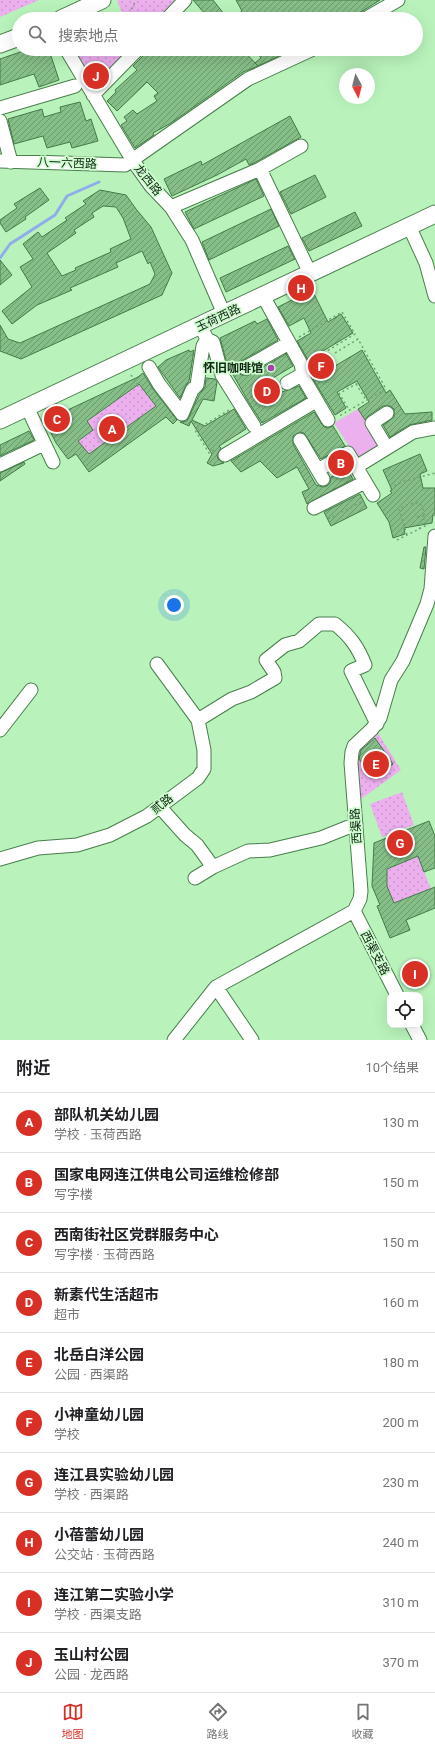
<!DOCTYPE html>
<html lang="zh">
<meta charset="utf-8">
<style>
body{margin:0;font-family:Roboto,"Noto Sans SC",sans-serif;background:#f6f6f6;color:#202124}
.controls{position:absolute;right:12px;bottom:12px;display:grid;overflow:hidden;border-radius:8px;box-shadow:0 4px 16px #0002}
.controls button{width:36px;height:36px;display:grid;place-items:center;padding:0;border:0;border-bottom:1px solid #e0e0e0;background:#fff;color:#202124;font:20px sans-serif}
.compass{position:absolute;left:339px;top:68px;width:36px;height:36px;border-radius:50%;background:#fff;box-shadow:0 4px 16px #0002;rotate:173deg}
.you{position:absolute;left:174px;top:605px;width:14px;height:14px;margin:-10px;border:3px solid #fff;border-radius:50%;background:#1a73e8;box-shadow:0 0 0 6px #1a73e833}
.badge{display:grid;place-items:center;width:26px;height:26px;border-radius:50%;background:#d93025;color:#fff;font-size:13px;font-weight:700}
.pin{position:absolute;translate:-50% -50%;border:2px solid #fff;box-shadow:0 1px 4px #0006}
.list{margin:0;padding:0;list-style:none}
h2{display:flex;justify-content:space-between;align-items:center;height:52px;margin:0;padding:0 16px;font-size:17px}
h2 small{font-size:13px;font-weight:400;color:#757577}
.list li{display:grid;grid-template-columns:26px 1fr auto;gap:12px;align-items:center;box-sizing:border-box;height:60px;padding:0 16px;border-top:1px solid #e0e0e0}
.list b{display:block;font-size:15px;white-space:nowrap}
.list p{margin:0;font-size:13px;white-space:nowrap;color:#757577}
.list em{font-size:13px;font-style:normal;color:#757577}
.icon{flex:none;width:22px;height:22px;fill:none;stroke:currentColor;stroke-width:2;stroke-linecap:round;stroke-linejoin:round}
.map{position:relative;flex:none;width:435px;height:1040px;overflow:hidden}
.search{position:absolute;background:#fff;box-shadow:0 4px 16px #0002;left:12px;right:12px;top:12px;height:44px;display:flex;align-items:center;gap:10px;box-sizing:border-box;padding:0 14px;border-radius:22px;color:#757577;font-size:15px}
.sheet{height:652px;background:#fff}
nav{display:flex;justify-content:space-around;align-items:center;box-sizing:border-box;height:56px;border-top:1px solid #e0e0e0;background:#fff;font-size:11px;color:#757577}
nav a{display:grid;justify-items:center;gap:2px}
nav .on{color:#d93025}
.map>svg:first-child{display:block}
</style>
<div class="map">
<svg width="435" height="1040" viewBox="0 0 435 1040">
<defs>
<pattern id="grass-dots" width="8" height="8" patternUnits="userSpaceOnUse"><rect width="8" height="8" fill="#ecb0ee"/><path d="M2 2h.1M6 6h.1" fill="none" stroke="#c997cb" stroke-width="1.8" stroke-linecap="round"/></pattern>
<pattern id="building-hatch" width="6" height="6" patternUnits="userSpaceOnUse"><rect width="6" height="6" fill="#86be88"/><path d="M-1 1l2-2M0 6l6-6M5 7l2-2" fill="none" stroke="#6c9a6e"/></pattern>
</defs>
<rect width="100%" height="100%" fill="#b9f3bb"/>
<!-- grass -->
<path fill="url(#grass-dots)" d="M0 0H39L0 17Z
M119 0H178L160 19H125L117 1Z
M85 49H130L94 85 76 53Z
M139 384 156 406 89 454 70 447 93 430 87 421Z
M376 730 401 770 361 799 354 757 358 746Z
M402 792 414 825 382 837 370 804Z
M418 856 431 889 394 903 387 886V869Z"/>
<!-- pitch -->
<path fill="#ecb0ee" d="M358 409 381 445 358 460 334 423Z"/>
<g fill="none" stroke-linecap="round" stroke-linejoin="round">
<!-- stream -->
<path stroke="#90adeb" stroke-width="3" d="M0 258 10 244 55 215 67 196 99 182"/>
</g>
<!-- building -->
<path fill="url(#building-hatch)" stroke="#457a48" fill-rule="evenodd" d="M193 0H213L224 14 218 19H200L205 14Z
M236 0H380L361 12 357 16V19H303L300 14 293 19H286L283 14 275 19H231L242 11Z
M29 49 49 50 59 80 39 87 34 74 0 85V59Z
M146 49H242L258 66 243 72 171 123 153 133 154 135 135 148 121 125 127 121 124 117 133 110 137 114 157 101 154 96 158 93 147 82 117 111 107 101 116 92 115 90 137 70 133 66 144 55Z
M255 49H294L258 66 255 63 261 58Z
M80 102 86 121 91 119 98 141 72 148 70 142 47 148 43 136 14 144 8 119 42 109 44 117 61 112 60 107Z
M290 116 301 137 256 162 249 165 246 159 217 175 172 196 164 179 201 161 202 165Z
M315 175 326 197 291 214 280 192Z
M256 179 264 196 194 229 185 212Z
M40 188 49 200 25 217 26 219 6 232 0 223V220L17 208 14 204Z
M100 190 126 195 136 209 151 227 172 273 162 295 21 359 0 351V325L8 339 20 343 150 284 155 274 150 262 148 264 142 251 116 263 118 267 70 288 72 290 37 305 12 324 2 311 32 287 20 267 33 259 23 244 38 232 42 237 67 220 65 218 86 204 83 201ZM103 206 116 207 123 218 131 239 110 249 111 252 75 268 76 270 62 276 47 253 76 233 74 230 94 217 92 213Z
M271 209 279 226 209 260 202 242Z
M355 212 362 226 309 251 302 238Z
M288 246 295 259 226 292 220 278Z
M0 260 12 275 0 285Z
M312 290 328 322 341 314 353 333 308 360 297 341 311 333 304 318 289 326 278 307Z
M267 319 278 340 241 361 237 368 238 372 241 375H249L286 354 293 366 273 378 282 392 299 386 306 398 262 423 248 401 227 364 220 338 255 321 257 324Z
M189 350 190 352 194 350 189 381 185 387 180 398 158 367 166 360Z
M362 350 386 393 390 390 405 414 432 412V420L409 425 390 437 383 425 394 417V409L390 406H383L368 416 365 420 358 409 369 402 357 381 337 392 346 408 335 415 313 379Z
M143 373 153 389 177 420 173 424 166 417 89 472 76 454 68 459 56 443 50 431 49 424 51 420 57 415 138 377ZM139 384 156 406 89 454 78 441 93 430 87 421Z
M206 378 215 379 217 382 214 401 203 399 192 420 205 426 234 409 246 429 219 446 221 448 217 455 218 459 224 463 213 466 207 463 212 454 191 421 189 426 180 422 187 421 189 417 199 395 205 387Z
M314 412 324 427 328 428 333 426 345 446 321 459 304 433 300 432 293 436V444L316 485 323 487 327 486 330 483 331 477 347 469 353 479 307 504 302 492 309 489 297 467 277 478 260 461 241 472 231 461Z
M29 431 34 440 0 456V445Z
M420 454 427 471 420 474 423 488H435V514H433L432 523 404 528 405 534 393 538 389 522 377 503 392 493 390 491 392 490 383 470Z
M24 462 25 464 0 481V473Z
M360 494 367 508 331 526 324 512Z
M424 547H426L424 569 420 568Z
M375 738 393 764 372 778 359 759 361 750Z
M429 821 435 836V868L424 872 418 856 387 869V886L394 903 435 887V908L406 920 410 930 390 938 377 906 380 905 372 886 374 843Z"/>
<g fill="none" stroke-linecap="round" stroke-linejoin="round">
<defs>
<path id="minor" d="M167 19 185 0
M365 19 398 0
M66 49 133 161 151 186 171 207 192 240 224 314
M93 95 138 49
M0 108 75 86
M0 121 11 162
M0 161 125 165 248 79 313 49
M260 169 310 273
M171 207 260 169 301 146
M409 226 426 263 435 296
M263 296 301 364 304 379 328 420
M204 333 207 339 213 342 222 375 254 426
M149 367 159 384 182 414 192 390 197 385 203 346 207 339
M245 368 289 343
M287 383 303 374
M27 407 53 462
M387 413 372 423 387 448
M300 440 323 479
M225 455 316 401
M0 465 44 444
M356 467 413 432 435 428
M318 470 348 453 373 495
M314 508 365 482
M198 720 232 699 251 692 275 678 274 672 266 660 285 645 299 641 319 624H335C350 636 358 647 365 665L351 671 377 724
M0 730 31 690
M159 806 185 835 197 845 213 867
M0 859 38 848 77 845 110 835 147 816 198 778 204 769V750L198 720 157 664
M195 878 213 867 248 851 270 850 321 838 356 824
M354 911 397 995
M216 987 252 1040
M412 1025 420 1040
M174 1040 216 987 354 911 360 899 361 891 351 763 352 752 354 746 372 729 380 718 391 680 403 661 427 604 431 589 435 536"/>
<path id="major" d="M61 19 102 0
M0 44 19 37
M0 420 435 214"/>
</defs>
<!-- minor casing -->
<use href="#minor" stroke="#497e4c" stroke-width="15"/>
<!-- major casing -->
<use href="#major" stroke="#497e4c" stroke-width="19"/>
<!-- path -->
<path stroke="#739f75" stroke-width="1.5" stroke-dasharray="2 3" stroke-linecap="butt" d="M131 19V10L136 0
M153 19 156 16
M95 74 100 64
M299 337 342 312 355 334 312 360
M335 353 358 339 386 389 339 416
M131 375 138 385
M356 384 366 400
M339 393 349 410
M338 394 358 383
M214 450 209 453 195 430 231 409
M390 488 402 482 435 473
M433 515 435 516
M417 517 424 516
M328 519 363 501
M407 535 399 509C405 505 413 503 419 503 427 511 425 521 419 529
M397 540 425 526H429"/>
<!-- minor -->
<use href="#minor" stroke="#fff" stroke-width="13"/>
<!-- major -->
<use href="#major" stroke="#fff" stroke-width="17"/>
</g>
<!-- markers -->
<circle fill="#a543ab" stroke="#cffdd0" stroke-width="1.5" cx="271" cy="368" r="4"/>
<g text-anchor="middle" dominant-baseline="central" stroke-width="3.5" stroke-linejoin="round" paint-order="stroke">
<!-- street labels -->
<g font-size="12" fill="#102612" stroke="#cffdd0">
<text transform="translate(67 163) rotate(2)">八一六西路</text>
<text transform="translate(148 180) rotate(51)">龙西路</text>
<text transform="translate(218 318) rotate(-25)">玉荷西路</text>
<text transform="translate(162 804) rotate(-38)">贰路</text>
<text transform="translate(356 826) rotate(-94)">西渠路</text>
<text transform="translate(375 953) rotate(63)">西渠支路</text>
</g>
<!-- poi labels -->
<g font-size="12" font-weight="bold" fill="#102612" stroke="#cffdd0" text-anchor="end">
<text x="263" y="368">怀旧咖啡馆</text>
</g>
</g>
</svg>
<div class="controls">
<button><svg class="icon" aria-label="locate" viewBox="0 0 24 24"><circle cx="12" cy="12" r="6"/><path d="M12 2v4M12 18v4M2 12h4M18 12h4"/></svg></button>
</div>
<svg class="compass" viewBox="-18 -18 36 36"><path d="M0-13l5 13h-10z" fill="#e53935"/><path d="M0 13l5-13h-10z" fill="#757577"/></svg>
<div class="you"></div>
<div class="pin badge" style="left:112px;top:429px">A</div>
<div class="pin badge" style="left:341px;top:463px">B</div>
<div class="pin badge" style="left:57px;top:419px">C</div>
<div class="pin badge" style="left:267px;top:391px">D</div>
<div class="pin badge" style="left:376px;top:764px">E</div>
<div class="pin badge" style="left:321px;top:366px">F</div>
<div class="pin badge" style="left:400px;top:843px">G</div>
<div class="pin badge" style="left:301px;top:288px">H</div>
<div class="pin badge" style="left:415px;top:974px">I</div>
<div class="pin badge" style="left:96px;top:76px">J</div>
<div class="search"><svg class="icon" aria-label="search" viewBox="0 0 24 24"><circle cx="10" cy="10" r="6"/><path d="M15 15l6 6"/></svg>搜索地点</div>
</div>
<section class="sheet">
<h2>附近<small>10个结果</small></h2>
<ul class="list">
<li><span class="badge">A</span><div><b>部队机关幼儿园</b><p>学校 · 玉荷西路</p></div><em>130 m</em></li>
<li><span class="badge">B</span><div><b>国家电网连江供电公司运维检修部</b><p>写字楼</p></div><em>150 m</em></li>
<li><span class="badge">C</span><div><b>西南街社区党群服务中心</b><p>写字楼 · 玉荷西路</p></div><em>150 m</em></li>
<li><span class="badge">D</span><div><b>新素代生活超市</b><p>超市</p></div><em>160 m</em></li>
<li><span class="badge">E</span><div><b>北岳白洋公园</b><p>公园 · 西渠路</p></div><em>180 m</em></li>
<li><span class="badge">F</span><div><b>小神童幼儿园</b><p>学校</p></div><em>200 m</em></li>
<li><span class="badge">G</span><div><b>连江县实验幼儿园</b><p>学校 · 西渠路</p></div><em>230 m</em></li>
<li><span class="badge">H</span><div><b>小蓓蕾幼儿园</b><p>公交站 · 玉荷西路</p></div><em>240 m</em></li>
<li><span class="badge">I</span><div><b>连江第二实验小学</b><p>学校 · 西渠支路</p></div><em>310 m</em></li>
<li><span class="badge">J</span><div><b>玉山村公园</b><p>公园 · 龙西路</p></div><em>370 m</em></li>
</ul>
</section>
<nav>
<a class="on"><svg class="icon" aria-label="map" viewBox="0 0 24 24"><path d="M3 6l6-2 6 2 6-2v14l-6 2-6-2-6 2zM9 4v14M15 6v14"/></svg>地图</a>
<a><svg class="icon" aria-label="directions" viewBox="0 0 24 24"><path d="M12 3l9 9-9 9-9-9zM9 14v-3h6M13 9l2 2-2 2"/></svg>路线</a>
<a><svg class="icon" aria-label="saved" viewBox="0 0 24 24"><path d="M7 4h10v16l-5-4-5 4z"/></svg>收藏</a>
</nav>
